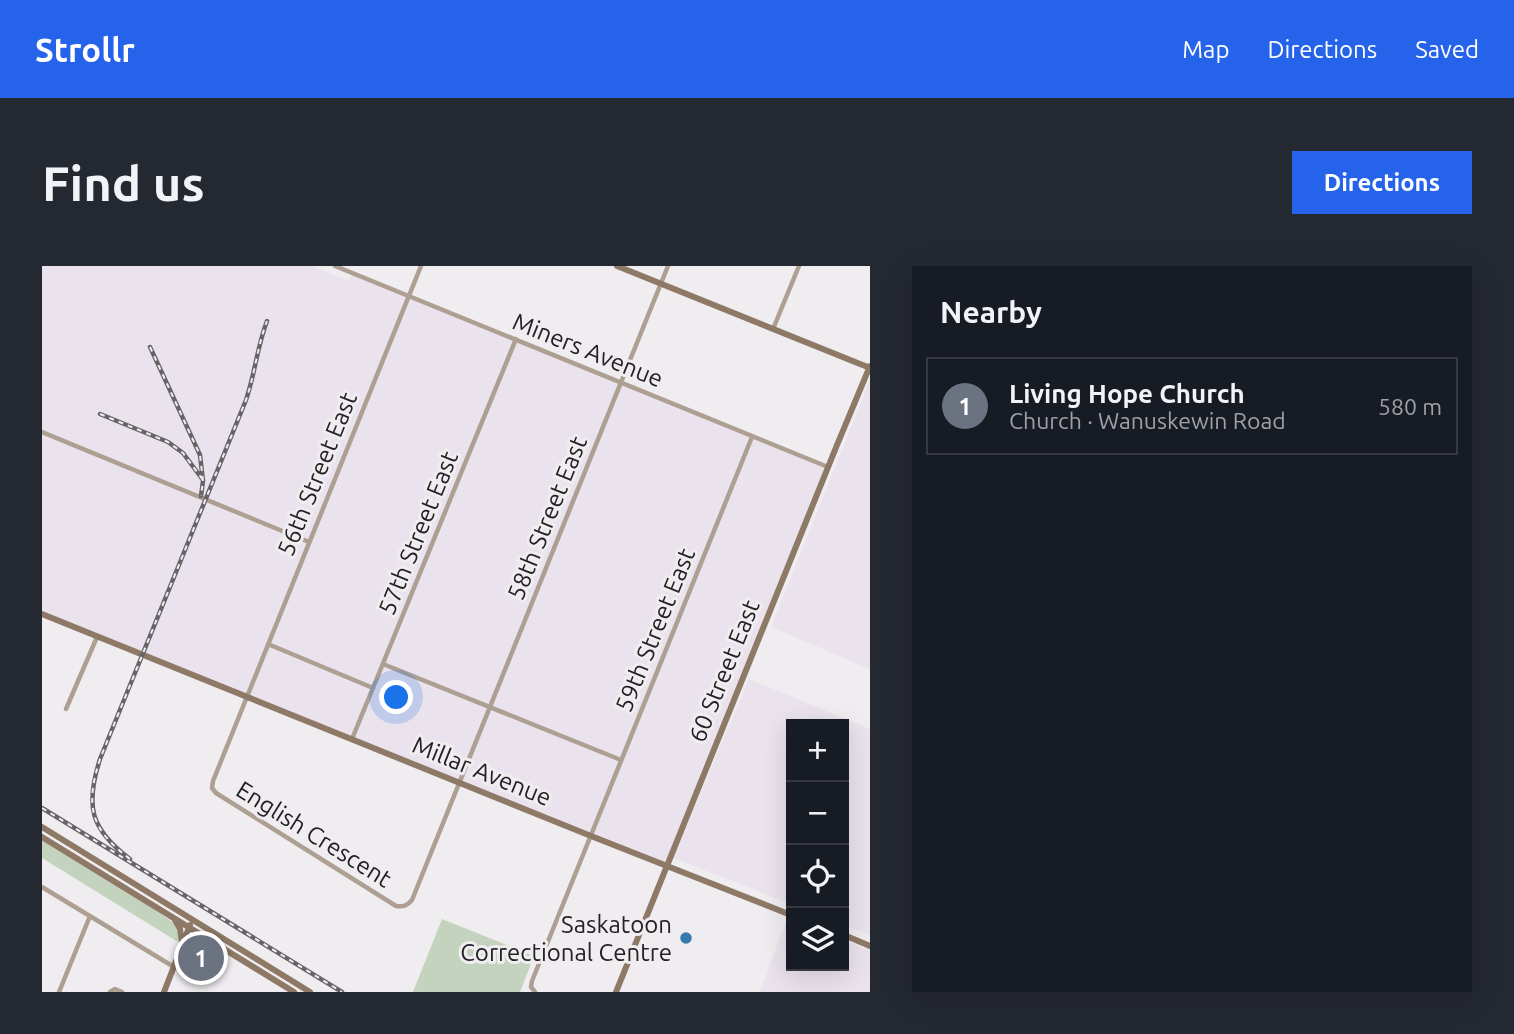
<!DOCTYPE html>
<meta charset="utf-8">
<style>
body{margin:0;font-family:Ubuntu,sans-serif;background:#242831;color:#f1f3f6}
.controls{position:absolute;right:21px;bottom:21px;display:grid;overflow:hidden;border-radius:0px;box-shadow:0 7px 28px #0002}
.controls button{width:63px;height:63px;display:grid;place-items:center;padding:0;border:0;border-bottom:2px solid #363941;background:#171b24;color:#f1f3f6;font:35px sans-serif}
.you{position:absolute;left:355px;top:432px;width:24px;height:24px;margin:-18px;border:5px solid #fff;border-radius:50%;background:#1a73e8;box-shadow:0 0 0 10px #1a73e833}
.badge{display:grid;place-items:center;width:46px;height:46px;border-radius:50%;background:#2563eb;color:#fff;font-size:23px;font-weight:700}
.pin{position:absolute;translate:-50% -50%;border:4px solid #fff;box-shadow:0 2px 7px #0006}
.list{margin:0;padding:0;list-style:none}
h2{display:flex;justify-content:space-between;align-items:center;height:91px;margin:0;padding:0 28px;font-size:30px}
h2 small{font-size:23px;font-weight:400;color:#9ea1a6}
.list li{display:grid;grid-template-columns:46px 1fr auto;gap:21px;align-items:center;box-sizing:border-box;height:98px;margin:0 14px 14px;padding:0 14px;border:2px solid #363941;border-radius:0px}
.list b{display:block;font-size:26px;white-space:nowrap}
.list p{margin:0;font-size:23px;white-space:nowrap;color:#9ea1a6}
.list em{font-size:23px;font-style:normal;color:#9ea1a6}
.icon{flex:none;width:38px;height:38px;fill:none;stroke:currentColor;stroke-width:2;stroke-linecap:round;stroke-linejoin:round}
.map{position:relative;flex:none;width:828px;height:726px;overflow:hidden;border-radius:0px}
header{display:flex;align-items:center;gap:42px;box-sizing:border-box;height:98px;padding:0 35px;background:#2563eb;color:#fff}
header strong{font-size:33px}
nav{display:flex;gap:38px;margin-inline-start:auto;font-size:24px}
.intro{display:flex;align-items:center;justify-content:space-between;box-sizing:border-box;height:168px;padding:0 42px}
h1{margin:0;font-size:49px}
.button{padding:18px 32px;border-radius:0px;background:#2563eb;color:#fff;font-size:24px;font-weight:700}
main{display:flex;gap:42px;padding:0 42px}
aside{flex:1;background:#171b24;border-radius:0px;box-shadow:0 7px 28px #0002}
.map>svg:first-child{display:block}
</style>
<header>
<strong>Strollr</strong>
<nav><a>Map</a><a>Directions</a><a>Saved</a></nav>
</header>
<div class="intro"><h1>Find us</h1><a class="button">Directions</a></div>
<main>
<div class="map">
<svg width="828" height="726" viewBox="0 0 828 726">
<rect width="100%" height="100%" fill="#f0edf0"/>
<!-- built -->
<path fill="#eae2ec" d="M0 0H269L307 15 311 7 786 201 624 599 0 348Z
M828 114V403L729 361Z
M707 413 828 463V669L802 659V458H749V638L631 592Z
M745 652 749 654V700H802V674L823 683 828 672V726H718Z"/>
<!-- green -->
<path fill="#c4d3bd" d="M0 574 98 634 132 657 136 668V676L0 592Z
M400 653 492 690 478 726H371Z"/>
<g fill="none" stroke-linecap="round" stroke-linejoin="round">
<!-- street -->
<path stroke="#ad9f92" stroke-width="4.5" d="M293 0 786 201
M379 0 171 515 170 522 174 527 354 640C361 641 365 640 370 634L626 0
M731 63 757 0
M0 166 267 276
M226 378 331 422
M341 398 579 494
M24 443 55 371
M310 473 474 73
M0 621 132 701
M17 726 48 650
M68 726 73 723 80 726
M493 726 489 721 490 715 710 171"/>
<!-- secondary -->
<path stroke="#8d7966" stroke-width="6" d="M575 0 828 102
M0 348 549 570 749 649
M0 561 268 726
M0 571 252 726
M133 654 138 663 140 677
M802 669 828 680
M141 681 153 672 162 673
M122 726 148 659
M574 726 795 179 828 100"/>
<defs>
<path id="rail" d="M108 81 158 189 161 215 159 230
M58 148 126 176 141 187 161 214
M0 542 300 726
M88 593C48 563 43 540 58 493L204 134C213 108 215 81 225 55"/>
</defs>
<!-- rail casing -->
<use href="#rail" stroke="#666466" stroke-width="4.5"/>
<!-- rail -->
<use href="#rail" stroke="#f0edf0" stroke-width="2" stroke-dasharray="5" stroke-linecap="butt"/>
</g>
<!-- markers -->
<circle fill="#367ab0" stroke="#f0edf0" stroke-width="2.5" cx="644" cy="672" r="7"/>
<g text-anchor="middle" dominant-baseline="central" stroke-width="6" stroke-linejoin="round" paint-order="stroke">
<!-- street labels -->
<g font-size="24" fill="#232123" stroke="#f0edf0">
<text transform="translate(546 84) rotate(22)">Miners Avenue</text>
<text transform="translate(275 208) rotate(-68)">56th Street East</text>
<text transform="translate(505 252) rotate(-68)">58th Street East</text>
<text transform="translate(376 267) rotate(-68)">57th Street East</text>
<text transform="translate(613 364) rotate(-68)">59th Street East</text>
<text transform="translate(682 405) rotate(-68)">60 Street East</text>
<text transform="translate(440 505) rotate(22)">Millar Avenue</text>
<text transform="translate(272 568) rotate(32)">English Crescent</text>
</g>
<!-- poi labels -->
<g font-size="24" fill="#232123" stroke="#f0edf0" text-anchor="end">
<text x="630" y="658">Saskatoon<tspan x="630" dy="28">Correctional Centre</tspan></text>
</g>
</g>
</svg>
<div class="controls">
<button>+</button>
<button>−</button>
<button><svg class="icon" aria-label="locate" viewBox="0 0 24 24"><circle cx="12" cy="12" r="6"/><path d="M12 2v4M12 18v4M2 12h4M18 12h4"/></svg></button>
<button><svg class="icon" aria-label="layers" viewBox="0 0 24 24"><path d="M12 4l9 5-9 5-9-5zM3 14l9 5 9-5"/></svg></button>
</div>
<div class="you"></div>
<div class="pin badge" style="left:159px;top:692px;background:#6b7280">1</div>
</div>
<aside>
<h2>Nearby<small></small></h2>
<ul class="list">
<li><span class="badge" style="background:#6b7280">1</span><div><b>Living Hope Church</b><p>Church · Wanuskewin Road</p></div><em>580 m</em></li>
</ul>
</aside>
</main>
